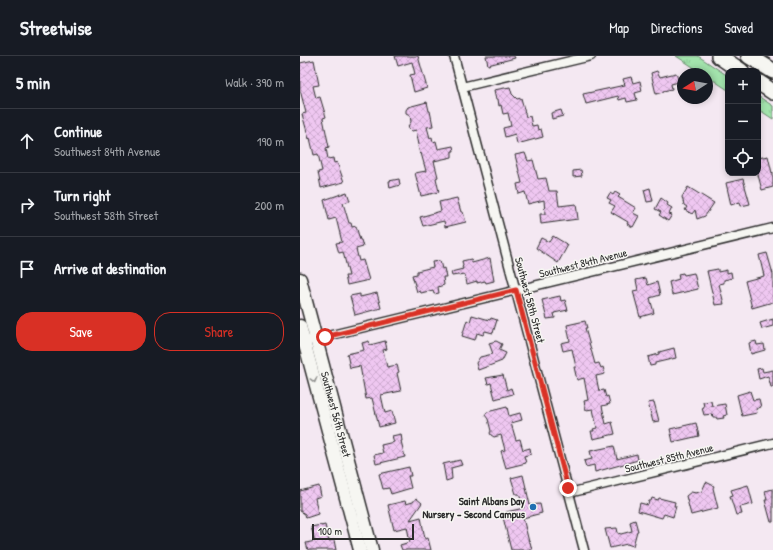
<!DOCTYPE html>
<meta charset="utf-8">
<style>
body{margin:0;font-family:"Patrick Hand",sans-serif;background:#242831;color:#f1f3f6}
.controls{position:absolute;right:12px;top:12px;display:grid;overflow:hidden;border-radius:8px;box-shadow:0 2px 6px #0003}
.controls button{width:36px;height:36px;display:grid;place-items:center;padding:0;border:0;border-bottom:1px solid #363941;background:#171b24;color:#f1f3f6;font:20px sans-serif}
.compass{position:absolute;left:377px;top:12px;width:36px;height:36px;border-radius:50%;background:#171b24;box-shadow:0 2px 6px #0003;rotate:259deg}
.scale{position:absolute;left:12px;bottom:10px;width:102px;box-sizing:border-box;padding-left:4px;border:2px solid #2b2b2b;border-top:0;font-size:11px;line-height:14px;white-space:nowrap;color:#2b2b2b;-webkit-text-stroke:3px #f6f6f2;paint-order:stroke}
.stop{position:absolute;width:12px;height:12px;margin:-9px;border:3px solid #d93025;border-radius:50%;background:#fff}
.stop.end{background:#d93025;border-color:#fff;box-shadow:0 1px 4px #0008}
.list{margin:0;padding:0;list-style:none}
h2{display:flex;justify-content:space-between;align-items:center;height:52px;margin:0;padding:0 16px;font-size:17px}
h2 small{font-size:13px;font-weight:400;color:#9ea1a6}
.list li{display:grid;grid-template-columns:26px 1fr auto;gap:12px;align-items:center;box-sizing:border-box;height:64px;padding:0 16px;border-top:1px solid #363941}
.list b{display:block;font-size:15px;white-space:nowrap}
.list p{margin:0;font-size:13px;white-space:nowrap;color:#9ea1a6}
.list em{font-size:13px;font-style:normal;color:#9ea1a6}
.actions{display:flex;gap:8px;padding:12px 16px}
.actions a{flex:1;padding:9px 0;border:1px solid #d93025;border-radius:16px;text-align:center;font-size:14px;color:#d93025}
.actions .main{background:#d93025;color:#fff}
.icon{flex:none;width:22px;height:22px;fill:none;stroke:currentColor;stroke-width:2;stroke-linecap:round;stroke-linejoin:round}
.map{position:relative;flex:none;width:473px;height:494px;overflow:hidden}
header{display:flex;align-items:center;gap:24px;box-sizing:border-box;height:56px;padding:0 20px;background:#171b24;border-bottom:1px solid #363941}
header strong{font-size:19px}
nav{display:flex;gap:22px;margin-inline-start:auto;font-size:14px}
main{display:flex}
aside{flex:1;background:#171b24}
.map>svg:first-child{display:block}
</style>
<header>
<strong>Streetwise</strong>
<nav><a>Map</a><a>Directions</a><a>Saved</a></nav>
</header>
<main>
<aside>
<h2>5 min<small>Walk · 390 m</small></h2>
<ul class="list">
<li><svg class="icon" aria-label="ahead" viewBox="0 0 24 24"><path d="M12 20V5M6 11l6-6 6 6"/></svg><div><b>Continue</b><p>Southwest 84th Avenue</p></div><em>190 m</em></li>
<li><svg class="icon" aria-label="right" viewBox="0 0 24 24"><path d="M7 20v-9h11M14 6l5 5-5 5"/></svg><div><b>Turn right</b><p>Southwest 58th Street</p></div><em>200 m</em></li>
<li><svg class="icon" aria-label="arrive" viewBox="0 0 24 24"><path d="M6 21V4h12l-3 4 3 4H6"/></svg><div><b>Arrive at destination</b></div></li>
</ul>
<div class="actions"><a class="main">Save</a><a>Share</a></div>
</aside>
<div class="map">
<svg width="473" height="494" viewBox="0 0 473 494">
<defs>
<pattern id="grass-tufts" width="24" height="20" patternUnits="userSpaceOnUse"><rect width="24" height="20" fill="#a3e4ad"/><path d="M3 7l-1-3M5 7V3M7 7l1-3M15 17l-1-3M17 17v-4M19 17l1-3" fill="none" stroke="#8cc495"/></pattern>
<pattern id="building-cross-hatch" width="8" height="8" patternUnits="userSpaceOnUse"><rect width="8" height="8" fill="#efc7f1"/><path d="M0 0l8 8M0 8l8-8" fill="none" stroke="#cdabcf"/></pattern>
</defs>
<rect width="100%" height="100%" fill="#f4e8f2"/>
<filter id="ink" filterUnits="userSpaceOnUse"><feTurbulence type="fractalNoise" baseFrequency=".025" numOctaves="2"/><feDisplacementMap in="SourceGraphic" scale="8" xChannelSelector="R" yChannelSelector="G"/><feConvolveMatrix kernelMatrix="1 2 1 2 8 2 1 2 1" color-interpolation-filters="sRGB"/></filter>
<g filter="url(#ink)">
<!-- grass -->
<path fill="url(#grass-tufts)" stroke="#67886c" d="M376 0H398L428 20V34L407 20V18H404Z
M458 40 473 50V63L458 53Z"/>
<!-- building -->
<path fill="url(#building-cross-hatch)" stroke="#2b2b2b" d="M95 0H118L127 32 114 36 110 19 115 18 112 6 98 10Z
M186 0H214L215 2 188 9Z
M14 4 19 29 13 30 16 42 20 41 26 61 23 62 29 91 26 92 28 103 33 102 34 107 37 106 44 126 21 132 18 116 22 115 18 98 14 99 10 82 9 83 2 58 6 57 0 34V7Z
M357 15 360 21 376 17 379 26 371 28 372 33 363 35V36L356 38 351 17Z
M331 21 333 27 340 25 342 35 335 37 337 44 327 46 326 42 319 44 318 40 286 48 283 38 325 29 323 23Z
M210 31 212 38 217 43 221 42 226 61 230 60 232 70 237 69 238 74 241 73 243 81 217 88 215 78 205 81 203 72 211 70 208 57 203 58 201 49 199 50 198 43H196L194 34Z
M127 46 129 55H130L133 70 127 71 130 82 132 81 133 86 136 85 138 93 153 90 154 95H152V101L134 105 138 121 136 122 139 136 121 140 115 117 126 115 121 97 120 98 118 90 119 89 116 74 112 75 109 73 108 70 111 66 110 59 106 57V54L108 51Z
M261 54 263 60 252 63 251 57Z
M225 97 228 105 233 104 238 123 246 122 249 135H257L259 150 276 148 278 163 241 168 240 158H245L244 144 228 148 225 136 219 138 217 128 222 127 215 99Z
M468 100 472 117 473 116V131L462 134 458 119V102Z
M281 114 282 120 273 121V115Z
M99 123 100 129 90 132 89 125Z
M443 123 450 148 441 150 440 146 431 149 426 127Z
M388 131 414 147 405 160 397 163 395 154 392 158 385 154 387 151 384 149 382 141Z
M350 132 353 145 347 146 344 134Z
M47 136 50 145 43 147 49 167H51L52 171 56 170 60 184H61L63 191 56 193 59 205 63 204 69 224 47 229 45 220H49L43 196 39 197 36 187 42 186 36 162 29 164 24 144Z
M315 136 320 139 318 141 336 152 333 157 339 160 333 171 327 168 328 166 311 156 315 150 309 147 311 144 307 142 310 137 313 139Z
M157 142 161 156H163L166 166 145 171 144 165 123 170 120 161 141 155 139 146Z
M361 142 368 147 367 149 372 152 369 158 372 159 368 165 359 159 361 156 355 153Z
M253 180 268 189 258 207 236 192 241 182 249 186Z
M467 197 473 218V246L452 252 445 225 464 220 459 199Z
M190 202 194 225 186 227 185 225 177 227V225L167 228 165 219H164V218L152 220 151 216 163 213 162 211 163 210 162 205 171 203 172 207Z
M140 205 142 213 144 212 146 221H143L144 229 138 231 139 237 134 238 133 234 121 237 120 235 117 236 112 219 117 218V215L133 211 132 206Z
M418 213V216L427 214V217L431 216 432 222 424 224V227L419 228 424 248 415 249 407 215Z
M383 217 384 219 394 217 398 233 372 239 369 226 379 223 378 218Z
M346 222 348 229 357 226 360 239 350 242 354 257 340 261 333 235 338 234 336 224Z
M77 237 81 252 55 259 50 240 60 238V241Z
M260 240 261 245 265 244 268 254 254 257 255 262 247 263 242 244Z
M172 259 186 263 190 264 191 262 197 264 193 277 185 275 183 279 177 277 175 284 162 280 167 264 170 266Z
M473 263V270L462 273 460 267Z
M285 265 287 272H285L295 308 299 307 301 312 303 311 305 318 296 320 299 335 304 334 306 341 308 340 310 348 302 350 306 368 312 366 315 378 293 383 291 375H294L293 373 297 372 293 353 286 354 284 345 288 344 284 322 277 324 274 311H276L272 293 263 295 261 287 270 285 267 269Z
M69 285 70 289 85 285 87 293 83 294 87 311 97 309 99 316 97 317 101 335 81 339 85 357 92 355 95 367 79 371 72 342 66 343 60 310 50 312 47 298 64 294 62 287Z
M196 285 202 288 199 294 206 297 202 305 178 314 176 307 180 301 193 298 189 287Z
M456 285 457 289 464 288 465 294 451 298 449 287Z
M374 292 376 302 355 307V309L350 310 348 301 359 298V296Z
M462 312 463 316 473 314V331H471L468 320 459 323 457 313Z
M203 319 207 334 211 332 213 338 195 343 191 327 188 328 186 322Z
M450 335 453 344 459 343 461 351 456 353 457 357 442 360 437 339Z
M411 345 412 350 425 348 427 359 423 360 424 362 417 363 416 361H413L412 358 404 359 402 352 404 351 403 346Z
M354 346 359 365 353 366 348 347Z
M207 351 209 360 220 357 222 364 211 367 216 384 220 383 223 394 230 392 231 398 224 400 226 407 206 412 201 395 205 394 201 379 194 381 191 379 190 377 191 375 188 363 185 359 187 356Z
M396 367 399 380 373 386 370 373Z
M101 378 102 385H101L105 401 76 408 74 399 83 397 81 389 94 386 92 380Z
M314 390 317 403 337 398 338 404 295 416 294 409 286 411 284 405 292 403 290 395Z
M160 404 162 409 151 412 152 423 146 425 143 408Z
M109 411 111 420H108L111 432 91 438 89 432 83 433 79 418Z
M223 419 230 449 240 448 242 457 223 462 229 486H230L232 494H211L203 461 207 460 206 456 224 452 219 438H216L211 422Z
M406 426 414 430 413 432 418 452 391 459 386 440 391 436 396 437 402 435Z
M448 429 453 448 440 451 442 458 436 459 430 440 433 439 431 434Z
M19 430 21 440 15 442 18 458 6 462 5 458 0 455V435Z
M473 433V466H471L465 444H467L465 435Z
M116 442 122 447 110 464 121 461 125 483 128 482 131 494H102L100 489 110 486 107 471 94 474 88 449 105 445 106 448 113 446Z
M352 442 358 444 359 442 375 446 374 450H376L373 461 364 458 362 462 338 455 340 447 348 449 349 445H351Z
M335 464 338 475H337L333 490 327 488 310 492 305 473 317 472 318 477 321 478 332 475 330 466Z
M21 469V470L25 469 29 485 34 484 36 494H8L6 487 15 485 11 471Z"/>
<g fill="none" stroke-linecap="round" stroke-linejoin="round">
<defs>
<path id="street" d="M154 0 284 494
M162 31 291 0
M11 284 473 172
M269 437 473 387"/>
<g id="secondary">
<path id="s1" d="M0 223 72 494"/>
<path d="M0 270 60 494"/>
</g>
<path id="highway" d="M419 0 441 15
M449 0 473 15
M458 26 473 36"/>
</defs>
<!-- street casing -->
<use href="#street" stroke="#2b2b2b" stroke-width="11"/>
<!-- secondary casing -->
<use href="#secondary" stroke="#2b2b2b" stroke-width="15"/>
<!-- highway casing -->
<use href="#highway" stroke="#2b2b2b" stroke-width="18"/>
<!-- street -->
<use href="#street" stroke="#f6f6f2" stroke-width="8"/>
<!-- secondary -->
<use href="#secondary" stroke="#f6f6f2" stroke-width="12"/>
<!-- highway -->
<use href="#highway" stroke="#f6f6f2" stroke-width="15"/>
</g>
<!-- one-way arrows -->
<defs><path id="oneway-chevron" d="M-2-3.5L2.5 0L-2 3.5" fill="none" stroke-width="1.6" stroke-linecap="round" stroke-linejoin="round"/></defs>
<use stroke="#90908e" href="#oneway-chevron" transform="translate(14 324) rotate(75)"/>
</g>
<g fill="none" stroke-linecap="round" stroke-linejoin="round" filter="url(#ink)">
<!-- route -->
<path stroke="#d93025" stroke-width="5" d="M25 281 216 234 268 432"/>
</g>
<!-- markers -->
<circle fill="#1f6fb2" stroke="#f6f6f2" stroke-width="1.5" cx="233" cy="451" r="4"/>
<g text-anchor="middle" dominant-baseline="central" stroke-width="3" stroke-linejoin="round" paint-order="stroke">
<!-- street labels -->
<g font-size="11" fill="#2b2b2b" stroke="#f6f6f2">
<text transform="translate(283 207) rotate(-14)">Southwest 84th Avenue</text>
<text transform="translate(230 244) rotate(75)">Southwest 58th Street</text>
<text stroke="none"><textPath href="#s1" startOffset="140">Southwest 56th Street</textPath></text>
<text transform="translate(369 402) rotate(-14)">Southwest 85th Avenue</text>
</g>
<!-- poi labels -->
<g font-size="11" font-weight="bold" fill="#2b2b2b" stroke="#f6f6f2" text-anchor="end">
<text x="225" y="445">Saint Albans Day<tspan x="225" dy="13">Nursery - Second Campus</tspan></text>
</g>
</g>
</svg>
<div class="controls">
<button>+</button>
<button>−</button>
<button><svg class="icon" aria-label="locate" viewBox="0 0 24 24"><circle cx="12" cy="12" r="6"/><path d="M12 2v4M12 18v4M2 12h4M18 12h4"/></svg></button>
</div>
<svg class="compass" viewBox="-18 -18 36 36"><path d="M0-13l5 13h-10z" fill="#e53935"/><path d="M0 13l5-13h-10z" fill="#9ea1a6"/></svg>
<div class="scale">100 m</div>
<div class="stop" style="left:25px;top:281px"></div>
<div class="stop end" style="left:268px;top:432px"></div>
</div>
</main>
